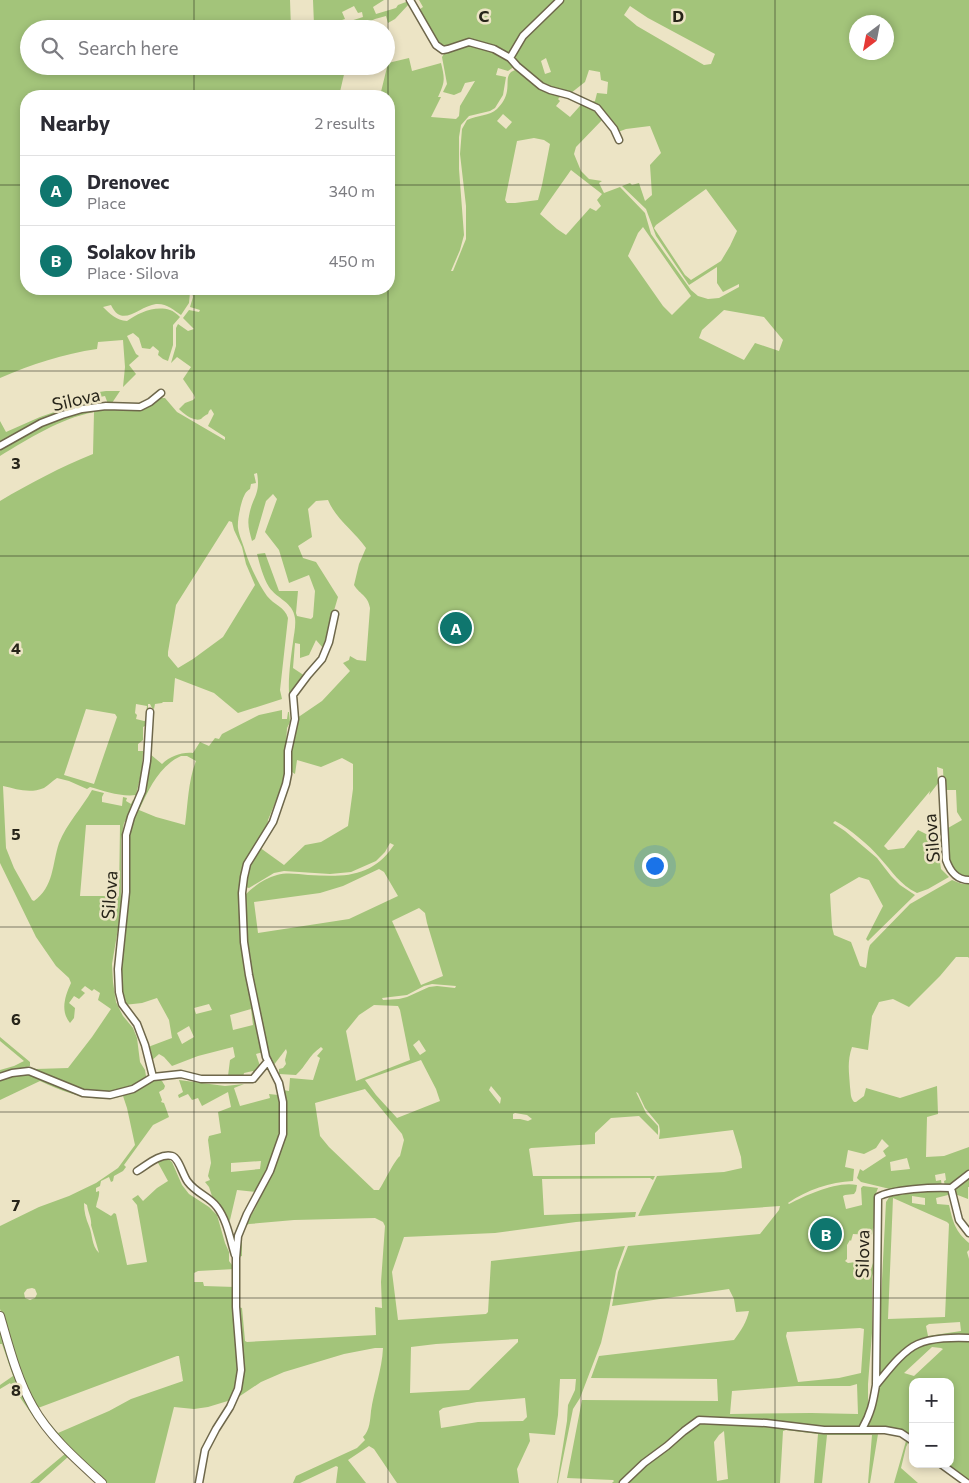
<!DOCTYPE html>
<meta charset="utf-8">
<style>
body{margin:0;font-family:Commissioner,sans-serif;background:#f7f7f7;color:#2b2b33}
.controls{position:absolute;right:15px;bottom:15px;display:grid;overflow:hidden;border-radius:10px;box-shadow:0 2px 8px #0003}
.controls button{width:45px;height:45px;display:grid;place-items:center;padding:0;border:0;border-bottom:1px solid #e1e1e2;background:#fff;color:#2b2b33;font:25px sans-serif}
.compass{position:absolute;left:849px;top:15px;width:45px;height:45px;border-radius:50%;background:#fff;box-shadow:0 2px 8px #0003;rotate:212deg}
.you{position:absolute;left:654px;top:865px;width:18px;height:18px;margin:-12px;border:4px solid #fff;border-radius:50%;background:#1a73e8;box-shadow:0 0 0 8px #1a73e833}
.badge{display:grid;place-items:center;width:32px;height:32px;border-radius:50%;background:#0f766e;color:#fff;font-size:16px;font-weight:700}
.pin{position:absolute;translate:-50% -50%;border:2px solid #fff;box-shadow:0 1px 5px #0006}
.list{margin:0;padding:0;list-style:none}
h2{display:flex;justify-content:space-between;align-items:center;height:65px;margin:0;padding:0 20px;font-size:21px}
h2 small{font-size:16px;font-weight:400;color:#7c7c81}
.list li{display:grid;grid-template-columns:32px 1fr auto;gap:15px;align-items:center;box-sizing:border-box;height:70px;padding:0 20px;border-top:1px solid #e1e1e2}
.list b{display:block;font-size:19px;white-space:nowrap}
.list p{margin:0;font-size:16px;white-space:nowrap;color:#7c7c81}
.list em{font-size:16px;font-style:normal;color:#7c7c81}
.icon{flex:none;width:28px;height:28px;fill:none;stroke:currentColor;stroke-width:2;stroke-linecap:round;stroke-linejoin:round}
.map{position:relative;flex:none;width:969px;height:1483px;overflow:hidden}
.search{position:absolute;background:#fff;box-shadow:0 2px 8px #0003;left:20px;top:20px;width:375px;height:55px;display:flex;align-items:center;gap:12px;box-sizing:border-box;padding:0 18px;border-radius:28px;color:#7c7c81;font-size:19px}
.panel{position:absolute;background:#fff;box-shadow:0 2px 8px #0003;left:20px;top:90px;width:375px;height:205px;border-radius:20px}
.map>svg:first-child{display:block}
</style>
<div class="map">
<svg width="969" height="1483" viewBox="0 0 969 1483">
<rect width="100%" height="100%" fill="#ece4c5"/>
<!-- green -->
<path fill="#a3c47a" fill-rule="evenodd" d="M0 0H290L291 29 314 25 313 0H384L373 7 376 14 396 8 398 5 406 2 409 4 395 19 388 23 386 16 375 19 354 29H349L345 26 344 23 363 17 362 12 358 13 354 6 342 12 345 19 339 21 345 29H29V66H346L339 96H26V289H389V96H380L388 63 409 58 412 71 441 63C445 79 445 82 438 97H441L431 117 456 119 459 116 460 106 475 81 465 83 461 92 454 95 443 92 447 84 442 57 446 51 470 43 502 55 515 66 508 71 498 68 496 75 506 77 503 95 495 108 490 111 469 116 461 125 459 137V169L464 235 460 250 451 271H453L466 239V206L460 154 462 129 467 120C477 115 490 116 497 109 502 104 506 98 507 91 509 80 504 73 518 69L531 80 562 95 558 99 560 101 556 106 570 117 579 107 582 103 587 104 604 118 576 147 574 154 581 171 589 179 602 181 599 183 604 193 620 187 645 213 651 234 691 290 698 296 708 299 719 298 739 287V284L723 292 717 283V267L689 285 656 236 646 209 622 186 630 183 632 185 639 183 645 201 652 195 650 165 661 153 650 126 626 129 618 132 591 102 595 101 597 93 607 94 608 82 601 80 600 72 589 70 585 82 571 93 544 85 512 58 519 44 561 0H969V879L954 873 948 862V828L962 820 957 812 956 790H944L943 769 937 767 938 781 939 782 929 795 930 791 884 846 888 850 904 848 918 830 928 835 932 828 934 819 941 869 949 877 928 889 917 893C900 885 892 871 880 858 869 845 850 829 835 821L833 823 845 831 877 858 891 876 900 885 915 895 868 941 866 939 883 906 869 880 859 877 830 894 832 927 834 935 851 942 860 966 866 968C868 960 867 952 870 945L910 904 952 880 962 884H969V958L968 957H956L940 976 909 1007 893 999 879 1002 872 1016 868 1050 852 1047C847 1062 849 1071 850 1087 851 1093 850 1097 854 1102H856L864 1096 866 1088 900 1098 937 1086 938 1114 927 1117 926 1157 944 1156 969 1147V1173L950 1185 945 1187 944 1181 946 1180 945 1173 935 1175 936 1181 941 1180 942 1187 890 1189 861 1182 857 1178 860 1169 863 1171 886 1156 883 1151 889 1146 882 1139 876 1148 864 1154 848 1150 845 1167 854 1169 853 1181C830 1182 807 1190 788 1203L789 1204C807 1195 836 1181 857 1185L856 1191 854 1194 845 1195 843 1196 846 1209 862 1205 861 1188 863 1186 878 1188 875 1196 876 1233 873 1237 875 1229 873 1228 872 1235 853 1234 851 1241 850 1240 847 1245V1259L845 1261 848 1263 856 1262 868 1270 871 1269 874 1260 873 1247 875 1246 876 1263 872 1277V1333L868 1384V1410L860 1426 856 1428H831L763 1420 713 1417H702L688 1424 670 1441 641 1463 619 1483H612L614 1481 613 1480 567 1478 582 1400 718 1401 717 1379 591 1378 599 1356 734 1340C741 1331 747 1321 749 1311L736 1312 734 1299 729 1289 612 1306 618 1272 628 1246 760 1234 779 1210 780 1206 638 1216 657 1176 724 1172 742 1168 741 1157 733 1130 659 1139 660 1131 659 1125 645 1108 638 1093 636 1092 646 1113 658 1126V1135L639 1116 611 1118 595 1133V1144L531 1148 529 1149 533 1176H655L653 1180 650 1178 542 1179 544 1215 636 1212 635 1217 576 1222 495 1233 404 1237 392 1272 398 1320 486 1314 488 1312 491 1261 625 1246 616 1271 609 1309 601 1343 580 1398 573 1409 558 1483H557L567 1421 568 1405 575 1390 576 1379H560L558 1415 555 1435 529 1433 530 1441 517 1469 519 1483H397L374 1449 369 1446 348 1460 366 1483H336L338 1467 336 1466 300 1483H293L296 1476 357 1448 365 1440 363 1437C370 1430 370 1420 371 1411 374 1390 382 1370 383 1348H375L344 1354 284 1372 261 1382 237 1398 240 1389 238 1307 242 1308 245 1341 247 1342 376 1335 375 1307 382 1308 381 1282 385 1226 383 1222 375 1218 294 1220 249 1224 246 1225 242 1236V1256L238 1257 239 1243 245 1224 255 1209 266 1186 285 1135 283 1090 289 1091 290 1078 313 1080 320 1058 317 1056 323 1049 321 1047C308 1056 307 1065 296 1075L279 1074V1069L283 1068 286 1064 285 1060 287 1052 286 1049 273 1066 269 1060 250 969 246 937 245 895C254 886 265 878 277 875 287 872 298 874 308 875 344 877 372 878 394 845L390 843 385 852 376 861 351 872 330 874 284 871 274 873 249 888 245 887 248 868 259 847 284 865 305 845 321 842 348 826 353 789V764L342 758 321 767 297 760 295 774 292 772C285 757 294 733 297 718L322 701 350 671 343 663 349 660 350 656 357 660 366 661 370 608C368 595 359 594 354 585L359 564 366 548C355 532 335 518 328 500L316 501 308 509 312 537 298 546 303 558 316 562 338 597 323 648 316 640 309 655 300 658V644L295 643 293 668 305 676 291 704C286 691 291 656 293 642 294 634 296 626 295 618 293 602 277 599 269 587 263 577 260 565 257 554L265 553 279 591H298L296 613 297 616 311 619 313 617 315 591 309 575 289 583 279 550 265 532 277 499 273 494 266 501 255 539 252 541C250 533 247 525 249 516 252 497 261 495 257 473L254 474 256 483 251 484 250 489C248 490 246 492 245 494 241 501 237 521 238 528 239 536 243 543 245 551 250 566 258 583 267 596 274 605 285 607 288 618L280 690 282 699 238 713 214 693 175 678 173 702H163L162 703 155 704 154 709 152 708 150 704H148V714L146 713 147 706 136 704 135 713 137 715 136 719 144 721 148 720 147 725 143 727V740L138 744V751H143L142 770 136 795C121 797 104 791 90 787L87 789 69 781 57 778C52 781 49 785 44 788 29 794 17 789 3 786L6 848 14 868 32 900 34 901C54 887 52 864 59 843 67 823 82 808 92 790L104 793 102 797V802L122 806 123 797 127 798 126 801 131 804 133 800H135L133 808 124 823 121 840V911L112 964 113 982 116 1002 123 1016 133 1028 137 1038 140 1062 145 1070 146 1076 149 1079 116 1094 88 1093 32 1069 33 1068 36 1069 68 1068 92 1037 111 1009 98 1000 100 993 94 989 92 991 85 986 81 990 85 993 79 999 74 996 69 1003 75 1008 74 1018 70 1023C60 1011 65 996 71 983L69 978 56 966 36 937 0 863V501C30 483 61 467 93 454L94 412C59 419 30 438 0 456V448C23 435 45 422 70 414 81 411 94 409 105 408 126 406 143 415 160 398H165L177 412 225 440V437L208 426 214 414 211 409 209 411 208 414C205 415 203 417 201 419 194 422 184 414 179 409L185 403 193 400 195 398 194 395 183 379 191 367 177 357 171 363 176 346V328L178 324 188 331 194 329 183 318 189 310 199 312 200 310 190 307 193 297 192 292H190L189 303 181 315C174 310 166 303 156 304 139 306 122 329 111 305L103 307C110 314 116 320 127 321 138 313 155 305 170 310 173 311 177 314 180 317L173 325V345L168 361 163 359 158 355 159 351 153 346 150 349 142 348 139 338 133 333 127 336 136 354 139 356 129 365 136 374 123 387 125 367 123 340 98 342 97 349C63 354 32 364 0 378ZM630 6 648 18 715 54 711 64 704 65 637 26 624 15ZM856 22H886V52H856ZM546 58 551 72 545 74 541 61ZM503 114 512 122 506 129 497 121ZM534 138 544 140 550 144 542 185 538 200 515 203H507L505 200 517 141ZM571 170 602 194 597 200 601 206 596 211 590 208 566 235 557 229 540 214ZM706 189 737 231 730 246 721 261 691 280 685 275 654 228 656 225ZM643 227 691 296 672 315 663 306 628 256 638 233ZM724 310 764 317 783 340 779 351 755 343 744 360 699 338 702 330ZM229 521 232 522 234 530 242 547 246 564 255 585 223 637 193 659 178 668 168 656V652L176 605ZM86 709 115 714 117 717 94 784 64 775ZM86 825H120L119 896H80ZM379 869 384 872 398 896 349 919 258 933 254 902 320 893 343 886ZM419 908 425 913 427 923 443 976 421 985 392 921ZM432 984 456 986 455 988 437 986 429 987 407 997 399 999 383 1000 382 998 407 995 424 986ZM374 1005 398 1006 400 1010 410 1060 356 1081 346 1031 359 1015ZM419 1040 426 1051 420 1055 413 1045ZM421 1060 436 1089 440 1101 397 1118 376 1095 365 1080ZM491 1086 501 1098 500 1104 489 1090ZM365 1089 402 1134 404 1140 400 1156C394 1161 385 1181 379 1190H374L329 1147 320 1136 315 1103ZM515 1113 527 1115 532 1119 528 1121 520 1119H513V1114ZM907 1158 910 1169 891 1171 890 1162ZM860 1328 864 1329 861 1373 839 1378 798 1382 786 1336 787 1332ZM518 1339V1342L469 1390 410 1393 411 1347 436 1344ZM857 1384 858 1414 811 1413 730 1414 732 1391 797 1386H850ZM525 1398 527 1417 523 1421 478 1422 441 1428 439 1411 443 1408 477 1402Z
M419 0H558L512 51 507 54 482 43 444 47C434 44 423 21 417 11L423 7Z
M106 391H120L112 403 108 404 105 396 90 399 88 401 85 402 83 407 0 445V421L6 432 40 417 83 402 85 394Z
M282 710V719H287L288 712H289L290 722 287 728 284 781 268 820 266 834 254 850 240 899 263 1052 256 1054 260 1066 257 1072 254 1073 253 1071 244 1073 243 1077 228 1076 230 1060 235 1057 233 1047 198 1056 172 1066 164 1057 159 1054 150 1062 148 1047 172 1038 169 1020 157 998 142 1003 124 1005 120 984 128 837 130 829 143 793 150 754 162 764C171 756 181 752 193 753L200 742 209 746 215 738 219 739 222 734 259 715ZM181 756H187L196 761C188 781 188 804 185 825L156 817 139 810C149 789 159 766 181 756ZM209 1004 212 1010 196 1014 194 1008ZM251 1009 253 1025 233 1030 230 1015ZM189 1026 194 1037 182 1044 177 1033Z
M0 1037 30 1062V1066L0 1075V1070L14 1066 24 1061 0 1041Z
M29 1074 99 1097 153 1080 159 1079 162 1081 165 1086 164 1089 159 1092 162 1100 161 1102 164 1103 169 1117 153 1125 124 1165 126 1167 123 1171 114 1176 113 1181 111 1182 109 1177 101 1181 100 1186 96 1188V1192L99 1191C100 1195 97 1201 96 1207L111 1216 114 1213 116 1214 127 1265 147 1262 137 1205 132 1199 138 1195 143 1201 157 1188 168 1181 157 1161 168 1159 172 1162 182 1185 189 1194 209 1207 217 1215 225 1243 229 1252V1261L235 1269 198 1271 194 1273V1282H203L204 1286 235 1287 239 1377 231 1400 208 1407 194 1409 174 1407 155 1483H107L71 1450 43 1419 25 1384 0 1309V1226L39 1207 69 1196 96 1183 118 1168 135 1145 127 1108 123 1096C93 1104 67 1093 40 1081L0 1100V1078L8 1075ZM84 1203 87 1205C88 1212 92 1219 91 1225L99 1253C91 1245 93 1235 89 1226 86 1219 84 1212 84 1203ZM32 1288 35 1289 37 1294 35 1298 30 1300 25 1298 24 1293 27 1289ZM177 1356H179L183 1381 131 1399 109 1411 58 1433 44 1417 38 1408Z
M179 1080 225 1086 244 1084 234 1088 240 1106 270 1098 269 1094 278 1095 282 1098 283 1128 263 1184 256 1192 237 1190 230 1220 227 1224 213 1199 209 1187 205 1182 210 1180 208 1176 211 1163 208 1140 209 1136 221 1133 218 1112 231 1107 228 1092 202 1106 198 1098 192 1100 188 1094 179 1098 178 1095 183 1092ZM261 1161 260 1169 231 1172V1163Z
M969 1177V1187H968V1199L955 1194 954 1188Z
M946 1189 948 1191V1195L936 1198 937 1204 949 1205C953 1222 955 1231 969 1243V1250L967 1252 969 1259V1336L919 1343 877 1378 886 1202 892 1193ZM912 1196 925 1198V1205L912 1203ZM893 1198 947 1222 949 1224 945 1317 888 1319ZM960 1322 961 1331 928 1336 926 1326 929 1324Z
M0 1328 36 1419H35L10 1383 0 1389V1385L13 1376 2 1344H0Z
M963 1341 969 1342V1483L945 1464H950V1382H913V1438L868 1426 874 1413 878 1386 897 1362 914 1348 932 1342ZM932 1347 941 1348 943 1349 914 1376 904 1373Z
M702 1421 763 1425 783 1429 831 1432 864 1431 878 1434 870 1483H868L872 1435H827L822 1483H814L818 1434 786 1430 783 1431 780 1483H625L691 1427ZM724 1431 728 1479 717 1481 714 1442 719 1435Z
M906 1441 908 1443 906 1447 901 1468 918 1483H894Z
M66 1453 69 1456 39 1483H30Z"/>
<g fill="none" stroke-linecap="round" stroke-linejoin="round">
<defs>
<path id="minor" d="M410 0 436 45 443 50 448 49 469 42 494 49 510 58 517 66 541 86 550 90 569 95 597 108 614 129 619 140
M510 58 523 36 560 0
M0 446 41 423 62 415 82 409 106 406 140 407 150 402 161 393
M150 712 147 761 142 791 131 817 126 835V892L118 969 119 992 122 1004 137 1024 145 1045 153 1077
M942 780 946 860C950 871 956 880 969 880
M0 1077 12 1073 29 1071 83 1093 110 1095 133 1089 153 1077 181 1074 201 1079H253L268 1061
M137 1171C147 1165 160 1153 172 1156 179 1158 183 1176 188 1182 196 1193 210 1197 217 1207 227 1220 230 1239 235 1255
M951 1188 969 1174
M876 1385C887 1372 902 1351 918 1344 931 1338 955 1337 969 1338
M862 1429C871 1413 873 1403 876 1385L878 1197C892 1189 934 1187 951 1188L959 1220 969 1233
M941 1464 967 1483
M199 1483 205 1450 216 1429 230 1407 238 1389 241 1370 236 1307V1258L238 1236 247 1214 270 1171 283 1134V1102L279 1083 266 1057 249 975 244 942 242 893 244 877 247 864 273 822 286 784 288 774V751L295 719 293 695 308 675 322 659 329 642 335 614
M623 1483 644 1463 667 1446 684 1431 699 1420 766 1423 824 1430H885L901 1433 913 1441"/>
<path id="tertiary" d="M0 1316C9 1347 17 1379 33 1407 50 1437 77 1460 102 1483"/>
</defs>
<!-- minor casing -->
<use href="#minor" stroke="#6e674b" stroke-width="9"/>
<!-- tertiary casing -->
<use href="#tertiary" stroke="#6e674b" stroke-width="10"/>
<!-- minor -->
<use href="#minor" stroke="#fff" stroke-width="6"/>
<!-- tertiary -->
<use href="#tertiary" stroke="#fff" stroke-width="8"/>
</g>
<!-- grid -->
<path fill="none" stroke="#272419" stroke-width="1" stroke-opacity="0.55" d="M194 0V29M388 0V96M581 0V1483M775 0V1483M194 66V96M0 185H26M389 185H969M194 289V1483M388 289V1483M0 371H969M0 556H969M0 742H969M0 927H969M0 1112H969M0 1298H969"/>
<g text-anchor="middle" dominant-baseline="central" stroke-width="5" stroke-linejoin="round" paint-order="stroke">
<!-- street labels -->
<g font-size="18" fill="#272419" stroke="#ece4c5">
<text transform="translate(76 399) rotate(-13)">Silova</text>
<text transform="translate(931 838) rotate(-95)">Silova</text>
<text transform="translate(109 895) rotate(-86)">Silova</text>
<text transform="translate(862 1254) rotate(-89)">Silova</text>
</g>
</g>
<g font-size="16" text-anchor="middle" font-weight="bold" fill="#272419" stroke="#ece4c5" stroke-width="5" stroke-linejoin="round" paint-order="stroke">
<text x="484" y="22">C</text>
<text x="678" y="22">D</text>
<text x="16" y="469">3</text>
<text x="16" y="654">4</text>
<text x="16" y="840">5</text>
<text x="16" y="1025">6</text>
<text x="16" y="1211">7</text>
<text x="16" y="1396">8</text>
</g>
</svg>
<div class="controls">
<button>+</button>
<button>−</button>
</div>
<svg class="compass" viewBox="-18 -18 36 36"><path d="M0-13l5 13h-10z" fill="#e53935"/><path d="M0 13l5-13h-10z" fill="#7c7c81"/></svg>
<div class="you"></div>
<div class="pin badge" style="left:456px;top:628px">A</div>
<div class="pin badge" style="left:826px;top:1234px">B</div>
<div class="search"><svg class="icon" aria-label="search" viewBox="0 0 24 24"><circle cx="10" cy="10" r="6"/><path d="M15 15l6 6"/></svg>Search here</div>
<section class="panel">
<h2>Nearby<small>2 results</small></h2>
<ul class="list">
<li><span class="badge">A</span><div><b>Drenovec</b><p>Place</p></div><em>340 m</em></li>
<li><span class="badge">B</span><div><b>Solakov hrib</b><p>Place · Silova</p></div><em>450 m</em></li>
</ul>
</section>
</div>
